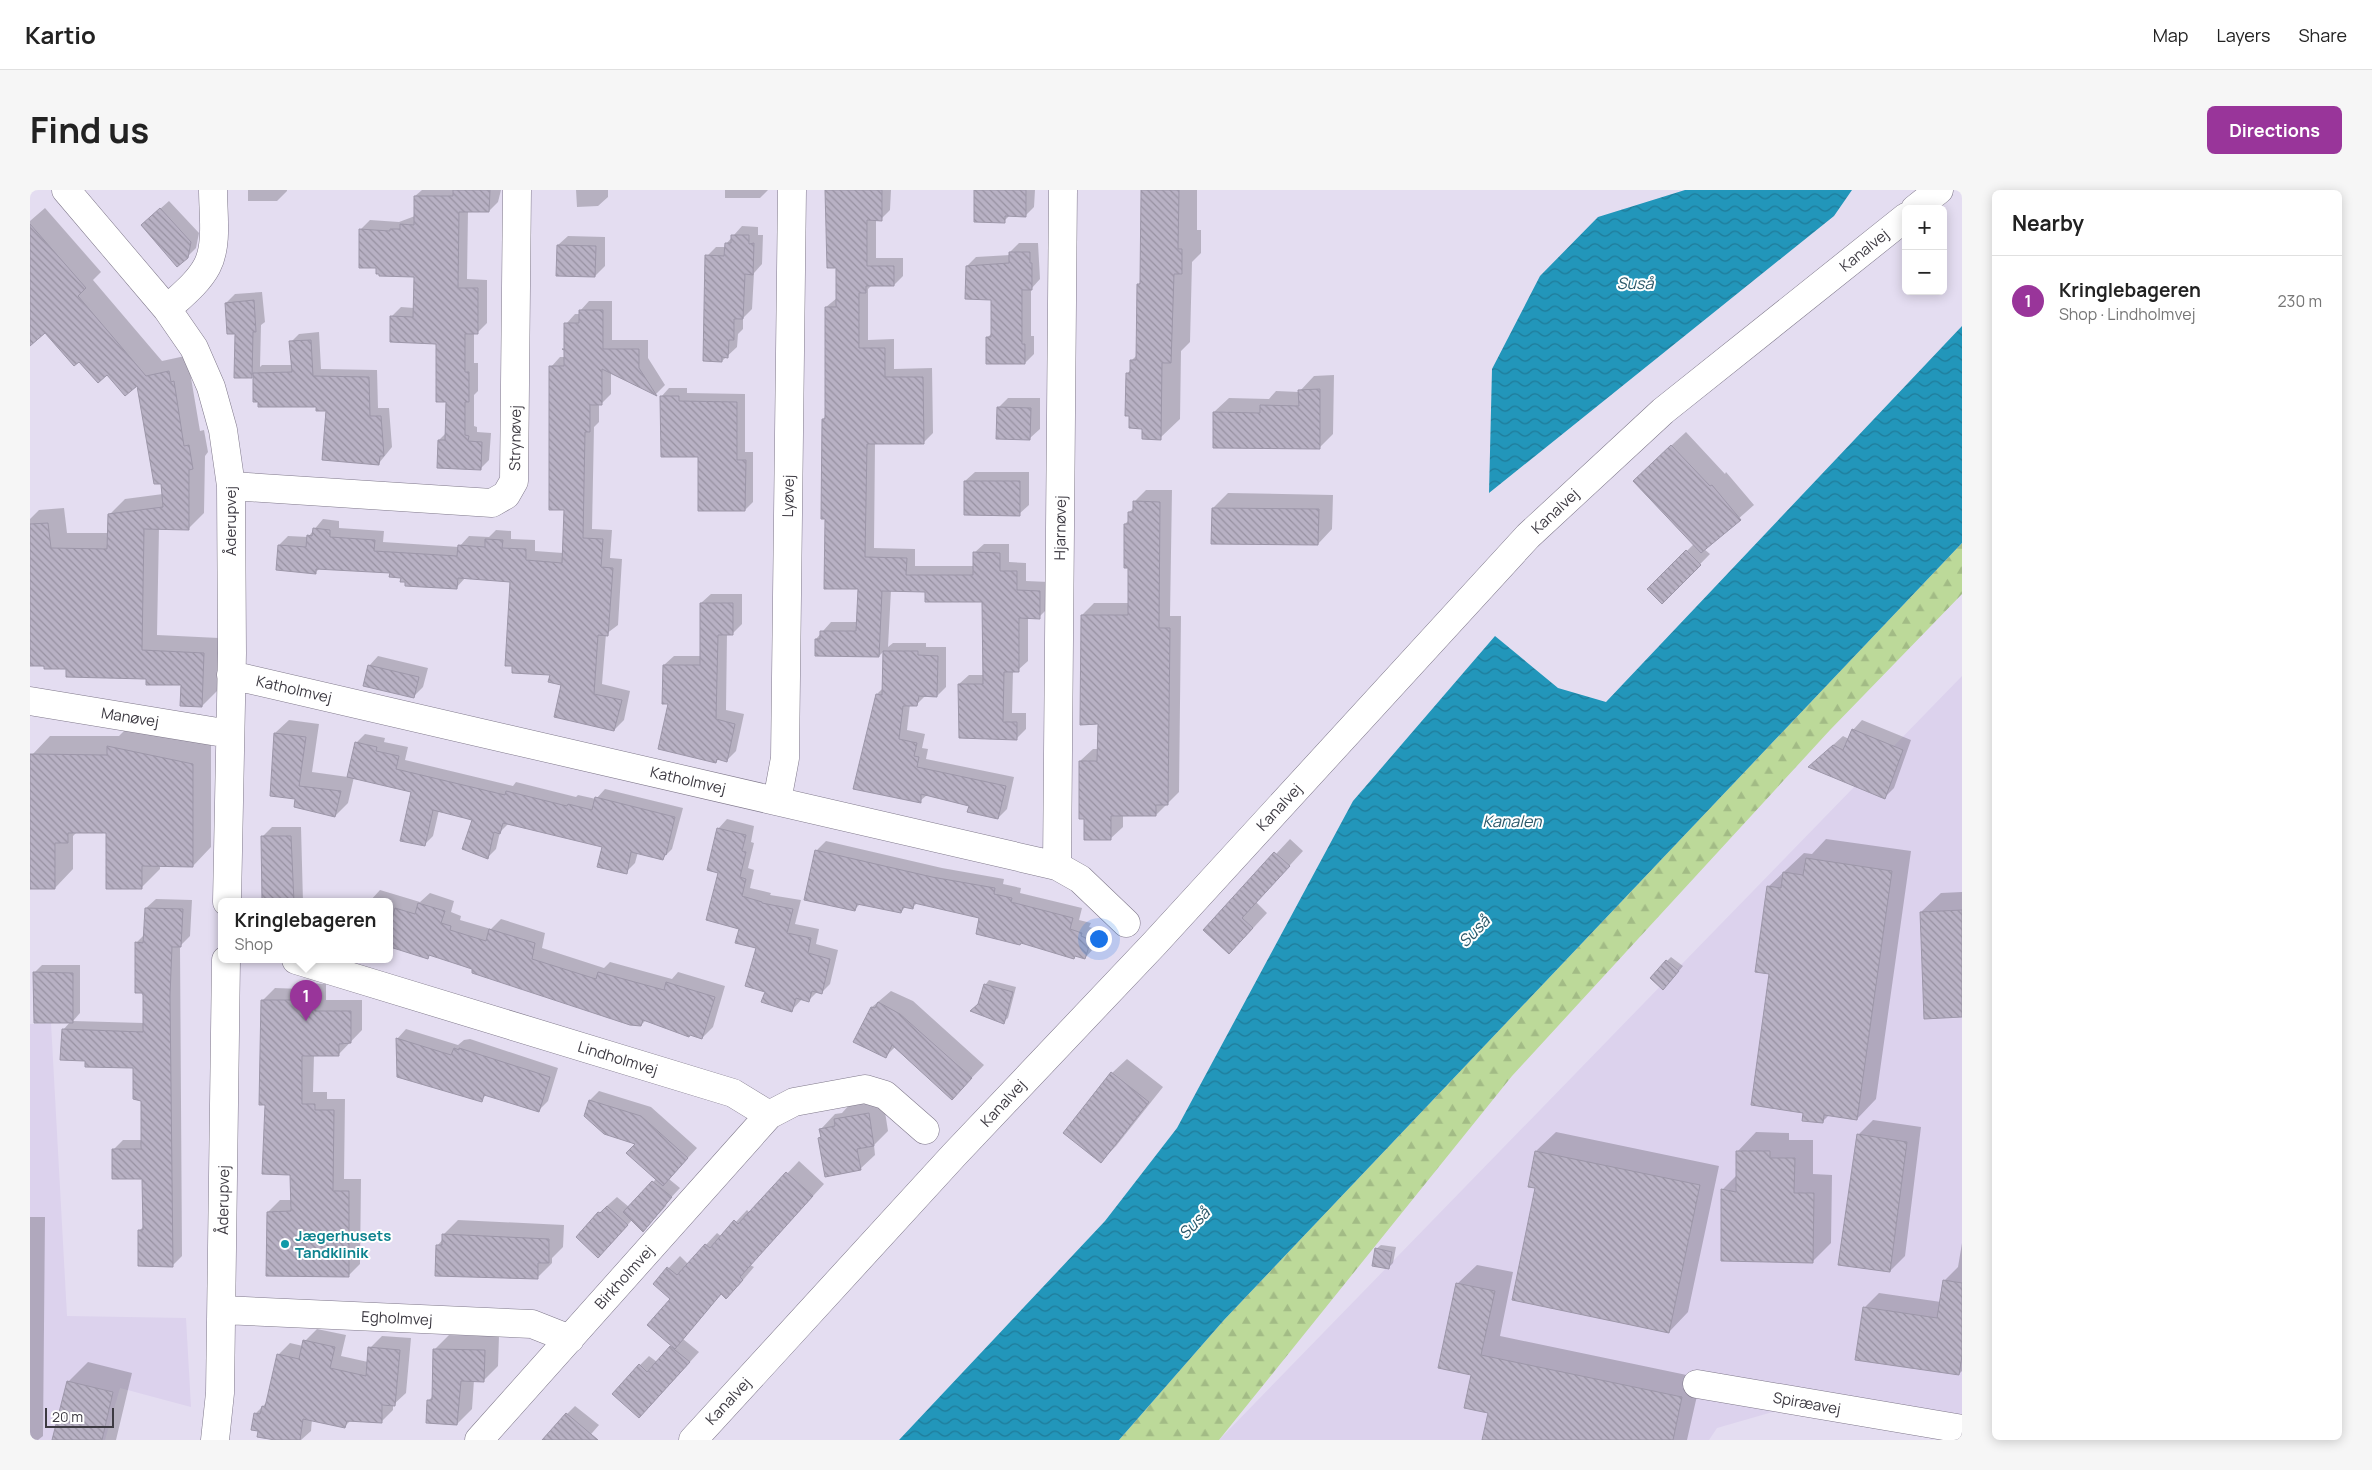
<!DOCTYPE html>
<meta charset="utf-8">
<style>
body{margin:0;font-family:Manrope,sans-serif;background:#f6f6f6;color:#222}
.controls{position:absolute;right:15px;top:15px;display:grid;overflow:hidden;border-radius:8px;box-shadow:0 2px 12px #0003}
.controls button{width:45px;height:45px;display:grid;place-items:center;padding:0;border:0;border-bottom:1px solid #e0e0e0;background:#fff;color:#222;font:25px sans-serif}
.scale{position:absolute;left:15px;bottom:12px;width:69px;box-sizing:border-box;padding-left:5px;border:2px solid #3d3a42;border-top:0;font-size:14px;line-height:18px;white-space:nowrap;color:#3d3a42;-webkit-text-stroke:4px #fff;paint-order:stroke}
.you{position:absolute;left:1068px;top:748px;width:18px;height:18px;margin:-12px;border:4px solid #fff;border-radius:50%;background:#1a73e8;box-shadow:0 0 0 8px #1a73e833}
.badge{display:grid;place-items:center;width:32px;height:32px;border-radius:50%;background:#99359a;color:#fff;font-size:16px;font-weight:700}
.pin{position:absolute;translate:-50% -41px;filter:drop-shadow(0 1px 2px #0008)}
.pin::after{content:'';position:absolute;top:26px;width:18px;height:15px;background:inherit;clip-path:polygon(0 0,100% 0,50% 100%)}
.popup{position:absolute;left:188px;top:708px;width:175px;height:65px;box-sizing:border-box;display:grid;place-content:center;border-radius:8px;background:#fff;filter:drop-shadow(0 1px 4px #0005);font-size:16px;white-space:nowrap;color:#767676}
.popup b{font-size:19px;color:#222}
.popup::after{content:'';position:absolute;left:50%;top:100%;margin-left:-10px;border:10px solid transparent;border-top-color:#fff}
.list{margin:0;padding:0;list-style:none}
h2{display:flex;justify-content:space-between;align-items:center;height:65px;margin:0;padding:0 20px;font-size:21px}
h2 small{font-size:16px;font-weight:400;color:#767676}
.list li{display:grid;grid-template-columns:32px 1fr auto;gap:15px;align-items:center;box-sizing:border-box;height:90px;padding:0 20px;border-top:1px solid #e0e0e0}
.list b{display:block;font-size:19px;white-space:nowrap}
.list p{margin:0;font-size:16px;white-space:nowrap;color:#767676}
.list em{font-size:16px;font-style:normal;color:#767676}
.map{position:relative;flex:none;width:1932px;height:1250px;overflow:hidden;border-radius:8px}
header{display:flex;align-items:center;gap:30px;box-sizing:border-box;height:70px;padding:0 25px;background:#fff;border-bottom:1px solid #e0e0e0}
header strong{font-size:24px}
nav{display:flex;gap:28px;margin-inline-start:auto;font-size:18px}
.intro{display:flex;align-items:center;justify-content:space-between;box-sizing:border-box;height:120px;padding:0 30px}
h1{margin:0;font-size:35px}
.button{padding:12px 22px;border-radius:8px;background:#99359a;color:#fff;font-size:18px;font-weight:700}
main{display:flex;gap:30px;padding:0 30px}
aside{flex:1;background:#fff;border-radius:8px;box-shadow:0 2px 12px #0003}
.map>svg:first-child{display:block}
</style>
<header>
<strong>Kartio</strong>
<nav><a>Map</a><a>Layers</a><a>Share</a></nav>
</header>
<div class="intro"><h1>Find us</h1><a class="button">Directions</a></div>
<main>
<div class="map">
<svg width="1932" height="1250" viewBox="0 0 1932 1250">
<defs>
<pattern id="forest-firs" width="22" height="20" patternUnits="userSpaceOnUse" patternTransform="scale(1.25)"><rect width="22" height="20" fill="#bcd999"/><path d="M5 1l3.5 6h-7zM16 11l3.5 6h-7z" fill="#a2bb85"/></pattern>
<pattern id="water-waves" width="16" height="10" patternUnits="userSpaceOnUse" patternTransform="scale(1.25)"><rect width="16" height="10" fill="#2296ba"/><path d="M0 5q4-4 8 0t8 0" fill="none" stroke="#1f7b99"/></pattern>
<pattern id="building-back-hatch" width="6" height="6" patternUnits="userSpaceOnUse" patternTransform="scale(1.25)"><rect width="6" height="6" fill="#b8b1c4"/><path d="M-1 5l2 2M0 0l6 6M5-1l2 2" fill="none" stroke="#9791a1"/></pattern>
</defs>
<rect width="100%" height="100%" fill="#e4ddf1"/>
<!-- built -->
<path fill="#dcd2ed" d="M1932 486V1233L1746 1221 1687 1238 1679 1250H1189Z
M21 833 37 1126 156 1128 161 1217 90 1198 75 1250H0V834Z"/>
<!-- forest -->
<path fill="url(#forest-firs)" d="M1932 353V404L1800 540 1482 886 1189 1250H1089L1194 1130Z"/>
<!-- water -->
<path fill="url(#water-waves)" d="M1655 0H1822L1804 26 1459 303 1462 179 1510 86 1568 27Z
M1932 136V353L1194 1130 1089 1250H869L1075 1031 1147 938 1323 611 1465 446 1528 498 1576 512Z"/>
<!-- shadow -->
<path fill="#0003" d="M218 0H257V1L247 11H218Z
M392 0H471L468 12 459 21H438L437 89 457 90V133L447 143H444V173H448V201L444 205V236L447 237V242L461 243 459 270 450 279 409 250 416 243 417 210 408 152 362 126 371 117 384 118 385 85 348 77 330 40 340 30 369 32 385 26V6Z
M546 0H578V7L568 16 547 17Z
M695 0H738L730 8H695Z
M795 0H861L860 20 851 29H846V68H873V86L864 95H842L838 99V150L864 149V179L902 178 903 243 894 252 845 253 844 358 885 359V376H944V363L954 354H979V372L996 373V391L1019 392 1018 418 1009 427H998V471L988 480H983L982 523H996V539L986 549 929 494 939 485H954L953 411 896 401 861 400 858 457 863 453H896V457H916V497L907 506 896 505 886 515 880 514 877 540 895 544 892 558 898 559 896 569 984 587 977 619 968 628 940 616 897 605 890 611 847 504 853 498 854 461 849 466 786 449 801 432H828L830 398 796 327 793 229 796 226V117L807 108V77Z
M945 0H1005L1004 17 995 26 980 25 974 31Z
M1112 0H1167V40H1171V63L1162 72 1160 152 1151 161 1150 229 1130 248 1114 237 1098 183 1101 179 1102 170 1108 164 1109 94 1111 91Z
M139 11 169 43 166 58 157 67 121 27Z
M15 18 71 82 63 90 132 171 155 166 157 177 159 176 170 241 174 240 178 262 175 266 174 323 158 339 129 338 127 445 189 448 188 500 172 516 153 494 117 488 0 475V329L9 320 34 318 37 343H79V325L95 309 133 304 132 292 108 194 77 183 0 117V31Z
M712 36 728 37V45H733L732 74 724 83 722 119 713 128V139L708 144 707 157 692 171 677 66 686 57H696V54Z
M538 46 575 47V76L565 86 528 55Z
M989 53H1008L1010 89 1001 99V146H1004V164L995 173 957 148 962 143V108L937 76 946 67 980 65V62Z
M232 102 235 132 231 135 230 177 232 175H262L261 152 269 144 289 142 291 179 347 180 348 218H359L362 257 349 273 297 219 224 184 221 187 196 113 205 104Z
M559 111H582V150H618V168L635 195 626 204 581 182V204L572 213 569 214V232L564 237 562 339 582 340 580 368 592 369 588 435 576 444 572 494 600 501 594 530 584 540 521 484 484 475 482 391 436 387 426 398 372 387 361 382 290 378 286 382 249 355 258 346 278 347 293 329 309 331V338L354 341 353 352 429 357 439 346 459 347 466 340 481 341V349L505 350V361L533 363 536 319 521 177 530 167H536V134L545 124H550V121Z
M1304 185 1303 244 1289 258 1184 222 1199 208 1239 209 1246 201 1269 202 1284 186Z
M639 198H657V203L715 204V262H723V312L715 320 669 265 631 207Z
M978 208H1010V239L1000 248 968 218Z
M1656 242 1695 284 1696 282 1724 315 1674 359 1680 364 1632 413 1618 399 1664 354 1618 277Z
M945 282H999V315L989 324 935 291Z
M1116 300H1142L1140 426H1151L1149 602 1126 625H1093V637L1080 649 1050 571 1063 559H1069V533L1052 425 1064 413H1099V377L1095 334 1099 330V322L1104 318V312Z
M1198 303 1303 305 1302 339 1288 354 1183 318Z
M681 404H712V434L703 443H697L696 520 714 524 706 561 697 570 689 568 686 572 639 513 634 475 644 466H671V413Z
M348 466 398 478 393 497 384 506 339 476Z
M259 530 289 534 282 582 318 587 326 553 335 544 355 548 354 552 378 557 375 570 483 596 486 592 546 607 548 605 566 609 575 599 653 618 642 659 633 668 608 662 605 673 596 682 573 656 479 633 470 642 466 659 457 668 444 629 409 620 403 646 394 655 383 601 324 587 318 613 305 626 266 608 245 543Z
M1832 530 1881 550 1864 598 1855 607 1790 567 1813 546 1819 549 1823 540Z
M97 538 181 555V657L163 676 130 675V679L111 698 77 641H48L43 646V679L25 698H0L2 565 20 546H89Z
M697 629 724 636 721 652 724 653 718 678 724 680 720 698 741 703 740 705 771 710 765 734 789 739 786 754 808 760 800 794 791 803 787 802 778 811 772 809 762 820 736 801 727 757 710 738 689 682 688 639Z
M242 637H271L273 712H233L232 647Z
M1260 649 1273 661 1226 712 1237 723 1214 748 1175 740Z
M1796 649 1881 661 1846 909 1827 929 1799 925 1792 932 1775 922 1741 783 1738 697 1774 663 1782 664Z
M796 651 912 678 974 689 973 694 991 698 990 703 1052 718 1049 730 1061 733 1059 737 1070 740 1064 758 1055 768 951 727 887 713 882 718 876 716 871 722 830 714 825 719 786 661Z
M350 700 390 712 400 703 424 711 421 722 431 726 430 730 461 739 471 729 515 743 512 758 574 778 580 772 642 789 648 782 695 796 683 837 672 848 616 830 611 835 401 764 398 768 360 756V712H339Z
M1932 702V826L1891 722 1911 703Z
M126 709 162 710 160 746 150 756 152 1066 142 1076 109 1041 114 1036V988L84 959 93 950H112L111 910 104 877 56 870 33 840 41 831 4 783 12 775H50V823L43 831 114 833V805L106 753 115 744 116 718Z
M1641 767 1653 776 1638 794 1637 771Z
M959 790 986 797 978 828 973 832 950 814 955 795Z
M278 793 296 794V810H332V840L308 865H284L283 902H297V909H315L314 989H331L330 1074 318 1086 238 1022 250 1010H262V983L236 914 233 810 245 798 272 799Z
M861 801 883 811 954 875 934 896 866 856 855 867 842 817Z
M376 839 428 855 434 850 440 849 528 878 518 911 509 920 457 904 451 910 367 849Z
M1097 869 1133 897 1086 956 1071 971 1082 883Z
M569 901 621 917 667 958 639 989 650 998 635 1014 636 1016 622 1031 602 1030 578 1057 569 1023 587 1007 599 1017 626 989 607 953 555 925 560 910Z
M853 909 858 941 844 955 845 965 830 979 789 948 792 946 791 939 805 924 812 923 820 914Z
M1843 930 1891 937 1875 1066 1860 1081 1828 945Z
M1526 942 1689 976 1658 1122 1639 1142 1506 961Z
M1726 942 1759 943V950H1783V984L1802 985 1801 1053 1782 1072 1692 1000 1707 985 1708 961Z
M769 971 794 994 720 1075 724 1077 708 1096 692 1103 653 1149 669 1162 619 1217 610 1175 619 1166 627 1172 643 1155 642 1109 624 1094 650 1066 658 1074 687 1043 692 1047 717 1020 720 1023Z
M0 1027H15L13 1246 8 1250H0Z
M428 1030 534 1035 533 1057 522 1068V1073L507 1088 407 1056 413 1049V1045Z
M1932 1053V1181L1929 1184 1834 1118 1849 1103 1911 1112 1914 1091 1928 1077Z
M1351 1055 1366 1057 1363 1073 1358 1078 1346 1059Z
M1447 1075 1483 1082 1470 1146 1671 1188 1657 1250H1453L1459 1222 1442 1184 1427 1094Z
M287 1139 316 1145 311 1166 338 1172 340 1158 352 1146 381 1148 376 1203 363 1215V1220L351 1232 321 1230 315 1236 282 1229 281 1241 271 1250H252L229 1240 225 1224 237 1212 248 1165 260 1153 273 1156 275 1151Z
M419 1145 469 1146 468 1176 454 1190H444L442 1219 427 1234 398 1211 403 1206 404 1160Z
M58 1172 102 1183 86 1250H24L38 1192Z
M545 1216 569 1235 556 1250H523L537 1224Z"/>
<!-- building -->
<path fill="url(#building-back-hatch)" stroke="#9d97a9" d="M423 0H460L459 22H429L428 98H448V144H435V182H439V212H435V245L439 246 438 251 452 252 451 280 407 278 408 250H415L416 212H406V154L360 152V126L383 127 384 87 349 86V84H346V78H329V39L360 41V39H370V34L384 35V6H423Z
M795 0H852V31L837 30V76H864V96H836V103H829V158H855V187H893L894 254H837L835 367 877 368 876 385H943V362L970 363V381H987V400L1010 401V429L989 428V482H974L973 532H987V550L929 548 928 494H953L952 412H895V402L852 401 849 467 785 466V449H790V441H826L828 399H794L795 329H791L792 229H795V117H806V78H797Z
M944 0H996V27L975 26V33L944 32Z
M1111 0H1149L1148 59H1152V84H1144L1141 173H1132L1131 250 1112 249V239L1099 238V226H1095L1096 183H1100V170H1106L1107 94H1110Z
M130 18 161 52 158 68 147 77 111 35Z
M0 34 56 98 48 106 116 186 139 181 141 192 144 191 154 256 159 255 163 279 159 280V340L114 339 112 460 174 463 172 517 150 516 151 495H116V489L36 487V479H14V476H0V334L18 333 21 358 77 359 78 324 133 317 131 294H124L107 196 95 206 77 185 68 193 49 172 44 176 15 143 0 156Z
M701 45H719V54L724 53 723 85 715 84 713 129H704V150H699L698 168 692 167V172L673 171 675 65 694 66 695 53H701Z
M527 55 566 56 565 87 526 86Z
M979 62H1000V73H1002V100H992V154H995V174H956V147H961V110L935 109 936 76 979 73Z
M224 110 226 142H223L222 188H204L205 144H197L195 113Z
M549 120H573V159H609V178L627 206 572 179V215H560V242H555L553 348 573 349 571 377 583 378 578 446 568 445 564 504 592 510 584 541 524 527 531 495 518 492 520 485 482 483V476H475L480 392 428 388 427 399 375 396V392H370L371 388 359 387 360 383 286 379V384L246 380 248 355 276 357 277 345 282 346 283 338 300 340V347L345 350 344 361 427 366 428 355 455 357V349L473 350 472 358 496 359V370L532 373 534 320H519V176H534V160L532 159H534V133H549Z
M281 150 283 186 339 187 340 226H351L354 266H350L349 275 292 270 296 221H286V217H228V212H223V183L262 182 259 151Z
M1290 199V259L1183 258V222L1230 223V215L1269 216 1268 200Z
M630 206H649V211L707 212V270H716L715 321H668V267H631Z
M967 217 1001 218 1000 250 966 249Z
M1641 255 1680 296 1682 295 1711 330 1671 363 1603 291Z
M934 291H990V326L934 325Z
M1103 311 1130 312 1129 438H1140L1138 615H1126V626H1081V650H1054V629H1049V571H1067L1068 534 1050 535 1051 425H1098V378H1094V334H1098V322H1103Z
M1182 318 1289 319 1288 355 1181 354Z
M1656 360 1671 375 1632 414 1617 399Z
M670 413H703V445H688L686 529 705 534 697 572 687 569 686 573 628 559 638 514H632L633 475H670Z
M853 461H888V465L908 466 907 507 889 506 887 516H873L869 549 887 553 884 566 889 567 887 577 976 596 968 629 937 622 939 616 891 604V613L823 599 846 504 852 505Z
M338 475 389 487 384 508 333 496Z
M1822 539 1873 560 1855 609 1778 577 1803 555 1813 560Z
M244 543 276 547 269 596 311 601 305 627 264 617 265 609 240 606Z
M325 552 347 557 346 561 369 566 366 579 475 605 476 601 537 616 538 614 562 620 565 607 645 627 636 665 635 664 633 670 601 662 597 684 567 677 572 657 473 633 470 644 464 642 458 669 432 659 442 630 403 620 395 656 370 651 381 602 317 587Z
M77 556 163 574V677L112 676V699H76V643H38V653H25V699H0V564L77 565Z
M687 638 716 645 712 661 716 662 710 687 716 689 712 706 732 712V713L763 719 757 743 781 748 778 763 800 769 792 804 782 801 779 812 766 808 762 822 731 812 735 802 715 796 726 758 705 753 709 739 676 730 688 683 677 680Z
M231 646H261L264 712H232Z
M785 660 902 687 965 698 964 704 982 708 981 712 1043 728 1040 739 1052 743 1051 746 1061 750 1055 769 1045 766 1044 769 991 753 990 755 946 744 949 728 884 713 883 719 873 717 871 723 827 714 825 721 774 710Z
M1244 662 1260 676 1212 728 1223 738 1199 764 1173 740Z
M1776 668 1862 681 1827 930 1794 925 1793 933 1772 931 1773 923 1721 915 1739 784 1725 782 1737 696 1751 698 1753 682 1773 685Z
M388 713 415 721 411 733 421 736 420 740 456 751 459 739 505 753 502 769 566 789 568 782 634 800 636 792 685 807 672 849 660 845 659 847 613 830 611 836 600 835 442 783V779L399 765 398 769 360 757V737L365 718 385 724Z
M115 718 153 719 151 757H142L140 805 143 1077 108 1076V1040H113L112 989H82V959H111V911L103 909V878L55 877V871L30 870 32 839 113 842V805L112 803H105V752L113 753Z
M1932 720V827L1894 829 1890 722Z
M1636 770 1649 781 1633 800 1620 788Z
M3 782 43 783V833H4Z
M954 794 983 802 974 834 940 821 948 814Z
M265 805H285V821H321V853L309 854V866H272V914H285V920H304L303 1001H319V1087L236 1086 237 1022 261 1021 260 985 232 984 235 915H229L231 810H265Z
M848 812 870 824 942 888 922 910 862 855 856 868 823 852 841 817 845 818Z
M366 848 421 865 424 858 429 860V858L520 887 509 922 454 905 452 912 367 887Z
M1081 882 1119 912 1071 973 1033 943Z
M559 910 611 926 658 968 633 996 596 963 605 954 574 944 554 926Z
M839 923 844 956 827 959 831 980 795 987 788 948 791 947 789 939 805 936 804 929Z
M1827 944 1877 952 1860 1082 1808 1075Z
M1505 961 1670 995 1639 1143 1482 1110 1505 998 1498 997Z
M1706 961H1740V968H1765L1764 1003H1784L1783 1073 1691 1071V999L1706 1002Z
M756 982 783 1006 710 1087 713 1090 696 1109 691 1104 645 1159 617 1135 640 1109 623 1094 637 1077 647 1085 675 1054 680 1058 704 1030 708 1034Z
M622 991 642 1007 613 1042 593 1022Z
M577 1016 598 1035 568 1068 546 1047 568 1022 570 1023Z
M412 1044 519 1049V1073H508V1089L405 1086 406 1055H412Z
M1345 1058 1362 1062 1359 1079 1342 1076Z
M1913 1090 1932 1093V1166L1929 1185 1825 1170 1833 1117 1907 1128Z
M1426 1093 1465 1101 1451 1165 1652 1207 1643 1250H1452L1458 1223 1434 1218 1441 1185 1408 1178Z
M273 1150 305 1157 300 1178 336 1186 338 1157 370 1160 365 1216 352 1215V1233L317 1231 315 1238 273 1229 270 1250H245L227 1247 228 1241 221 1240 224 1223 230 1224 232 1216 235 1217 247 1164 269 1169Z
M640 1156 660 1172 609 1228 582 1204 609 1174 617 1182Z
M403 1159 455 1160 454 1192 431 1191 427 1235 396 1233 397 1210H402Z
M37 1191 83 1202 72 1250H22Z
M536 1223 568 1250H512Z"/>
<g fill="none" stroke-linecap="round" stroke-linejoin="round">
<defs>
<path id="minor" d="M36 0 137 119 164 158 181 197 193 240 201 296 202 463 197 712
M1885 19 1909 0
M137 119C151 106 168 93 177 76 188 55 183 24 183 0
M201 296 462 313 476 305 484 291 487 0
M201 485 1027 676 1050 689 1096 733
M0 511 200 544
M747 611 755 568 762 0
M1027 676 1033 0
M266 770 703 903 739 925 764 912 835 899 855 905 895 940
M192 1120 502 1134 540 1149
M1667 1194 1932 1239
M185 1250 190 1203 196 770
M449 1250 739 925
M663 1250 924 965 1125 753 1498 346 1633 221 1876 27"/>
</defs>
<!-- minor casing -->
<use href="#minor" stroke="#7f788a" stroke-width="29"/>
<!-- minor -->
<use href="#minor" stroke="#fff" stroke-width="28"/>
</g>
<!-- markers -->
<circle fill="#0f9aa8" stroke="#fff" stroke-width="2" cx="255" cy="1054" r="5"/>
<g text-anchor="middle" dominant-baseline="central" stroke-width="4" stroke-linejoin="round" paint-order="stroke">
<!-- street labels -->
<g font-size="15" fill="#3d3a42" stroke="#fff">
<text transform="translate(1834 60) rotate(-39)">Kanalvej</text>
<text transform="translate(485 248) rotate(-89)">Strynøvej</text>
<text transform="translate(758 306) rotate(-89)">Lyøvej</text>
<text transform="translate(1525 321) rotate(-43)">Kanalvej</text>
<text transform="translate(200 331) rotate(-90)">Åderupvej</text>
<text transform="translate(1030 338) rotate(-89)">Hjarnøvej</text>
<text transform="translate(264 499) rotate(13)">Katholmvej</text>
<text transform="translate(100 527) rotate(9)">Manøvej</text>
<text transform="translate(658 590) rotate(13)">Katholmvej</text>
<text transform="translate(1249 617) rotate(-47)">Kanalvej</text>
<text transform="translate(588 868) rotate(17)">Lindholmvej</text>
<text transform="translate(973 913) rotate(-47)">Kanalvej</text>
<text transform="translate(193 1010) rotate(-89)">Åderupvej</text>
<text transform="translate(594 1087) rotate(-48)">Birkholmvej</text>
<text transform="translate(367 1128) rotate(3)">Egholmvej</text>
<text transform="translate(698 1211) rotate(-47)">Kanalvej</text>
<text transform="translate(1777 1213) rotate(10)">Spiræavej</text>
</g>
<!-- culture labels -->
<g font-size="15" font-weight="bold" fill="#0d838f" stroke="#fff" text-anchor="start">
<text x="265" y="1045">Jægerhusets<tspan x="265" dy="17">Tandklinik</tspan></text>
</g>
<!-- water labels -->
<g font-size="16" font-style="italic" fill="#2c5869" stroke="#fff">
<text x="1605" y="93">Suså</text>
<text x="1482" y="631">Kanalen</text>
<text transform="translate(1444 741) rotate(-46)">Suså</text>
<text transform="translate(1164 1033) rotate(-46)">Suså</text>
</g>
</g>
</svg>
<div class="controls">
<button>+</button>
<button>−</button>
</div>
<div class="scale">20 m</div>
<div class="you"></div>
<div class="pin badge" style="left:276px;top:831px">1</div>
<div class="popup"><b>Kringlebageren</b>Shop</div>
</div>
<aside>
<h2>Nearby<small></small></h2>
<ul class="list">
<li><span class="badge">1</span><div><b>Kringlebageren</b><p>Shop · Lindholmvej</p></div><em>230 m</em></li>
</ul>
</aside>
</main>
